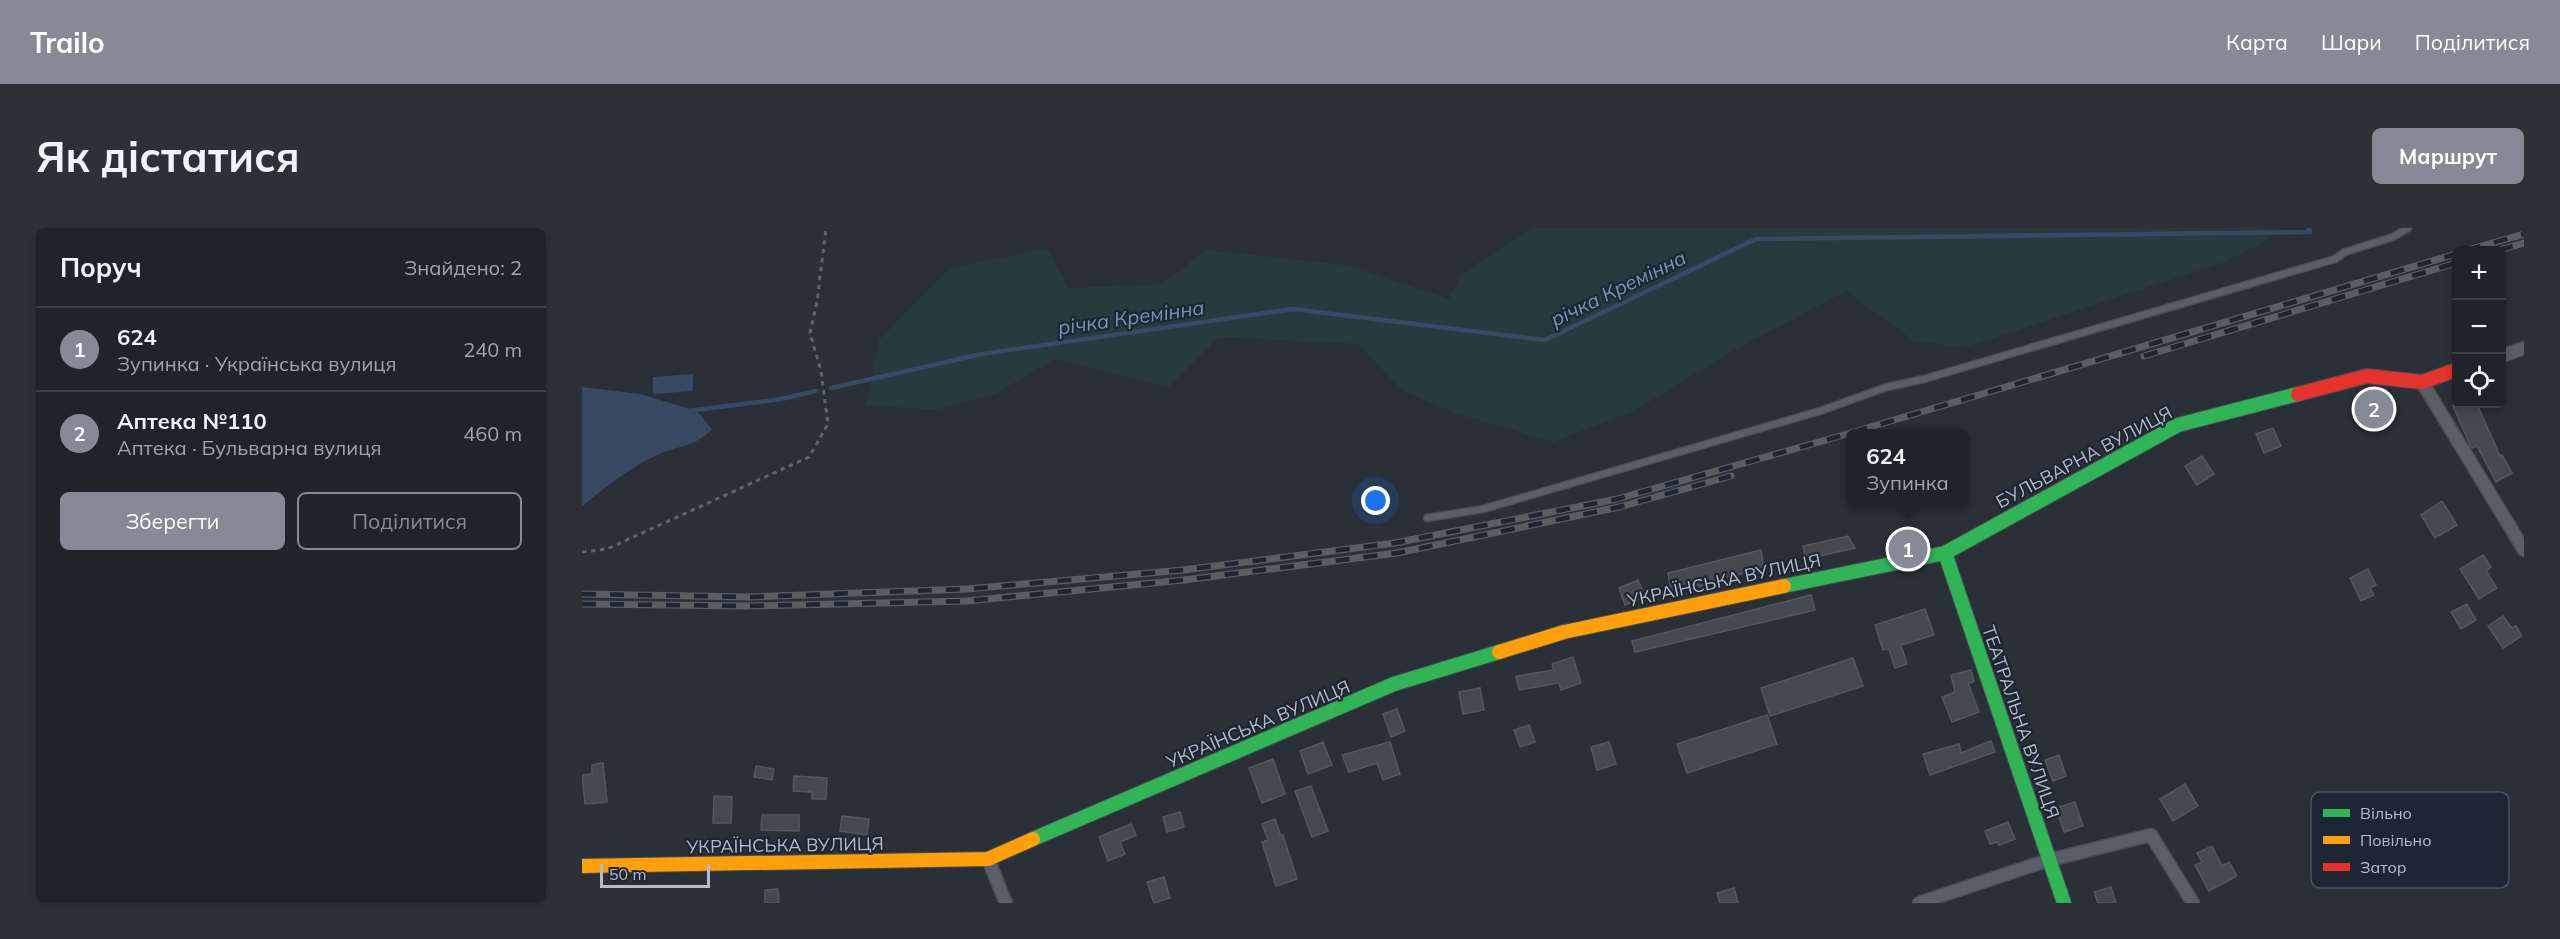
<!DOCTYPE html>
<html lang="uk">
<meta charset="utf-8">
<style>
body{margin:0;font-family:Mulish,sans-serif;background:#2d3036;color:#f1f3f6}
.controls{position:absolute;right:18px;top:18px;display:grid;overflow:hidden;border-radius:9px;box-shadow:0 3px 9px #0003}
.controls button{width:54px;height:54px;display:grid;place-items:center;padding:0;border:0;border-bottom:2px solid #3d4147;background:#20242a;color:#f1f3f6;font:30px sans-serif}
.scale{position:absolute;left:18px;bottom:15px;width:110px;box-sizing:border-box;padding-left:6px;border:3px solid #b4bcc9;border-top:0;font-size:16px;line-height:21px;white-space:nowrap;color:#b4bcc9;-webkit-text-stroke:4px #1d2633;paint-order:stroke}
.you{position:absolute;left:794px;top:273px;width:21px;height:21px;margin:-15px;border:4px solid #fff;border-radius:50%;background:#1a73e8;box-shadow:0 0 0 9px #1a73e833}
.badge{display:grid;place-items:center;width:39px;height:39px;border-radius:50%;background:#848b96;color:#fff;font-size:20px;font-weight:700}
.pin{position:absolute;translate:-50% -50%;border:3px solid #fff;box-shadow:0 2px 6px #0006}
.popup{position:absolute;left:1264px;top:201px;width:123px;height:78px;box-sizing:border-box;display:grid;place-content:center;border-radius:9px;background:#20242a;filter:drop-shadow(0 2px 4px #0005);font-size:20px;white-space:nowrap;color:#a2a4a8}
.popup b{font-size:22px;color:#f1f3f6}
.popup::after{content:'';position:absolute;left:50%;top:100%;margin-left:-12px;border:12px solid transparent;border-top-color:#20242a}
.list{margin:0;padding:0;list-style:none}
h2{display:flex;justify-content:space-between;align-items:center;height:78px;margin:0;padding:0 24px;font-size:26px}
h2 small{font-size:20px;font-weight:400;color:#a2a4a8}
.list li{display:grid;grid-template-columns:39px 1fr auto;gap:18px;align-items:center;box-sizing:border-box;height:84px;padding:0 24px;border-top:2px solid #3d4147}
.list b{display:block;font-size:22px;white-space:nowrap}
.list p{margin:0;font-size:20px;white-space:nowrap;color:#a2a4a8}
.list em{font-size:20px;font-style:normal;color:#a2a4a8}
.actions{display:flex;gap:12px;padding:18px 24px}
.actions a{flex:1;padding:14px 0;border:2px solid #848b96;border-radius:9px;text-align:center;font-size:21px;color:#848b96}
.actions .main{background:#848b96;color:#fff}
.icon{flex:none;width:33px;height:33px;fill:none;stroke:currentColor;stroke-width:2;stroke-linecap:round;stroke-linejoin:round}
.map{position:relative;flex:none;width:1942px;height:675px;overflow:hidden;border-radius:9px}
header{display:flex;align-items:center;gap:36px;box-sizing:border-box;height:84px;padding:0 30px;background:#848b96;color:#fff}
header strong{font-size:28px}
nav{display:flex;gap:33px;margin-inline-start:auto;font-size:21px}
.intro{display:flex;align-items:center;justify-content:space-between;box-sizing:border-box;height:144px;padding:0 36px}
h1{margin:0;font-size:42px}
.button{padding:15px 27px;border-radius:9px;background:#848b96;color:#fff;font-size:21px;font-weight:700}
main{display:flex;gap:36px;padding:0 36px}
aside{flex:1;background:#20242a;border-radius:9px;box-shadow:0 3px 9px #0003}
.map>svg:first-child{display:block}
</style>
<header>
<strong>Trailo</strong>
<nav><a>Карта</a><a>Шари</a><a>Поділитися</a></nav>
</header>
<div class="intro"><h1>Як дістатися</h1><a class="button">Маршрут</a></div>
<main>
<aside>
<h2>Поруч<small>Знайдено: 2</small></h2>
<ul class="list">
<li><span class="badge">1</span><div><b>624</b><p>Зупинка · Українська вулиця</p></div><em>240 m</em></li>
<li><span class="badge">2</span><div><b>Аптека №110</b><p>Аптека · Бульварна вулиця</p></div><em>460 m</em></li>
</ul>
<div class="actions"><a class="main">Зберегти</a><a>Поділитися</a></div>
</aside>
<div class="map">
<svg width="1942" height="675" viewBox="0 0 1942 675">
<rect width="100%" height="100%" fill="#2a3038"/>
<!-- green -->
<path fill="#273a3e" d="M950 0H1689L1684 13 1640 35 1384 119 1332 113 1264 63 1153 122 1052 183 971 214 873 185 819 162 777 116 637 109 587 160 473 131 415 165 354 182 284 177 297 112 366 41 465 20 486 60 580 56 624 22 763 37 867 71 880 45Z"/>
<!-- water -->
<path fill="#384963" d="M111 146V163L71 166V149Z
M0 159 58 166 115 183 130 201C112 220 96 217 75 227 48 239 23 260 0 278Z"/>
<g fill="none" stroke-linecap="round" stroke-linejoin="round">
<!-- stream -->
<path stroke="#384963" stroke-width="4.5" d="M249 160 400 126 711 81 963 112 1174 11 1728 4 1727 0
M106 183 199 171 234 163"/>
</g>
<!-- building -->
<path fill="#444950" stroke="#52575f" stroke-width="1.5" d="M1877 176H1895L1918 228 1920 227 1930 245 1914 254 1895 218 1890 220 1888 217 1871 178Z
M1691 200 1699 218 1682 225 1674 206Z
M1620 228 1632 246 1615 257 1603 238Z
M1860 273 1875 297 1853 310 1839 287Z
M1266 308 1273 320 1224 331 1221 318Z
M1179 322 1182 341 1139 350 1118 359 1115 356 1089 364 1086 345Z
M1901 327 1909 339 1904 343 1915 360 1897 371 1878 341Z
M1786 341 1794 357 1788 360 1792 367 1779 373 1768 350Z
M1056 352 1063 369 1043 377 1037 360Z
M1229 367 1233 382 1053 424 1050 413Z
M1885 376 1894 392 1879 401 1869 384Z
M1343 381 1352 407 1319 417 1325 436 1313 440 1307 421 1301 422 1293 397Z
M1921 388 1930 400 1934 398 1940 408 1921 420 1906 398Z
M991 429 999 455 979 462 977 455 937 462 934 448 972 442 970 436Z
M1271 430 1281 458 1188 488 1179 460Z
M1389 442 1392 454 1386 455 1397 484 1370 494 1360 469 1373 464 1369 447Z
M898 460 902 482 881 486 877 464Z
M815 481 823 503 809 509 801 486Z
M1185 487 1195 516 1105 545 1095 516Z
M947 497 953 514 938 519 932 502Z
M1409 513 1413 524 1348 547 1341 526 1377 516 1379 525Z
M741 514 750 537 726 546 718 523Z
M808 514 818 546 801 552 795 535 767 544 760 527Z
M1027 514 1034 536 1015 542 1009 519Z
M1477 527 1484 548 1471 553 1463 532Z
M691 531 703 566 680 575 667 540Z
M21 535 25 574 3 576 0 547 10 546V537Z
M174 538 192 541 190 552 172 549Z
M212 548 245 550 244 571H230V564L211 563Z
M1603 556 1616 578 1591 593 1578 571Z
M729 558 746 603 730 609 713 563Z
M132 568 150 569 149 595H131Z
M1493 574 1501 598 1482 604 1474 580Z
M598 584 602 599 585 604 581 589Z
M180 587H217V603L179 602Z
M260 588 287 591 285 607 258 603Z
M693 591 699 608 701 607 715 651 694 658 680 614 686 612 680 596Z
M1426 594 1433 611 1417 617 1416 614 1408 616 1403 603Z
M549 596 554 607 538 614 543 626 526 633 517 609Z
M1630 618 1640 638 1647 634 1655 648 1627 663 1613 637 1620 634 1615 625Z
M582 649 588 670 572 675 565 654Z
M1529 659 1534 675H1516L1512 664Z
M1152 660 1156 675H1138L1135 665Z
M196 661 197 675H183V662Z"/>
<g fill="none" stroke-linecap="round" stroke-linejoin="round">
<defs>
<path id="lane" d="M845 290 901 281 1238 183 1305 159 1342 151 1753 31 1763 24 1811 9 1826 0"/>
<path id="street" d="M1920 128 1942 120
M1840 154 1942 322
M406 631 424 675
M1337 675 1467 632 1569 607 1611 675"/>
<path id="fast" d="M1363 325 1482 675
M1202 358 1363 325 1596 197 1716 166
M451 611 812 456 917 424"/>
<path id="slow" d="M917 424 982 404 1202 358
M0 638 406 631 451 611"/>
<path id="jam" d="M1716 166 1785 148 1840 154 1874 142"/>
</defs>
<!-- lane casing -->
<use href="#lane" stroke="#484c53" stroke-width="9"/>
<!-- street casing -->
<use href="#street" stroke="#484c53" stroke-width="15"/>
<!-- fast casing -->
<use href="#fast" stroke="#484c53" stroke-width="16"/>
<!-- slow casing -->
<use href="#slow" stroke="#484c53" stroke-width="16"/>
<!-- jam casing -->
<use href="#jam" stroke="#484c53" stroke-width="16"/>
<!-- path -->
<path stroke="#5d636a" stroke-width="3" stroke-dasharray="4.5 4.5" stroke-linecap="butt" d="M0 324 25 321 227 229 246 196 239 143 228 105 235 74 244 0"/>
<!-- lane -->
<use href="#lane" stroke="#5a5e66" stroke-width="6"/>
<!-- street -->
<use href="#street" stroke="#5a5e66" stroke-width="12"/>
<!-- fast -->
<use href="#fast" stroke="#30b455" stroke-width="14"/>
<!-- slow -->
<use href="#slow" stroke="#ff9f0a" stroke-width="14"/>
<!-- jam -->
<use href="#jam" stroke="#e5322d" stroke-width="14"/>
<defs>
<path id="rail" d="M1885 22 1942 6
M1917 22 1942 15
M1562 128 1874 35
M0 366 167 369 385 361 601 342 813 315 1035 271 1258 208 1874 26
M0 376 164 378 385 373 602 352 815 325 1037 279 1149 248"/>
</defs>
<!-- rail casing -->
<use href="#rail" stroke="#595d64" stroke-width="7"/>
<!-- rail -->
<use href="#rail" stroke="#1d2633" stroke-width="4.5" stroke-dasharray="14" stroke-linecap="butt"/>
</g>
<g text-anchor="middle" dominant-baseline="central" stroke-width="4.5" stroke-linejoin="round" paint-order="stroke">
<!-- street labels -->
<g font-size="18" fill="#b4bcc9" stroke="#1d2633">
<text transform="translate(1502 229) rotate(-28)">БУЛЬВАРНА ВУЛИЦЯ</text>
<text transform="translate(1142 352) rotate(-12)">УКРАЇНСЬКА ВУЛИЦЯ</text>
<text transform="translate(1439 494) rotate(71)">ТЕАТРАЛЬНА ВУЛИЦЯ</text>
<text transform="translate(676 496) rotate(-23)">УКРАЇНСЬКА ВУЛИЦЯ</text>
<text transform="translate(203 617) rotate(-1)">УКРАЇНСЬКА ВУЛИЦЯ</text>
</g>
<!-- water labels -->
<g font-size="20" font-style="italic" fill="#7c92b1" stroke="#1d2633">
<text transform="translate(1036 60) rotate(-26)">річка Кремінна</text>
<text transform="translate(549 89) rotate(-8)">річка Кремінна</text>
</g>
</g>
<!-- legend -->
<rect x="1729" y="564" width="198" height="96" rx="9" fill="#1d2633" stroke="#4a5360" stroke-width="1.5"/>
<rect x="1741" y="581" width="27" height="8" fill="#30b455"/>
<rect x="1741" y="608" width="27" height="8" fill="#ff9f0a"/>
<rect x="1741" y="635" width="27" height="8" fill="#e5322d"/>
<g font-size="16" fill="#b4bcc9">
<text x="1778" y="591">Вільно</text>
<text x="1778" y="618">Повільно</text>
<text x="1778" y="645">Затор</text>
</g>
</svg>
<div class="controls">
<button>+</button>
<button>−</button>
<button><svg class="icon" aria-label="locate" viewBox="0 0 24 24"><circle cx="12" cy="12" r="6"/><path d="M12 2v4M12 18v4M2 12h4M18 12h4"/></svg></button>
</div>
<div class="scale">50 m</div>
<div class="you"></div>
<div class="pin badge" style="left:1326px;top:321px">1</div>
<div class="popup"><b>624</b>Зупинка</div>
<div class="pin badge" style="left:1792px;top:181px">2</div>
</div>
</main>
